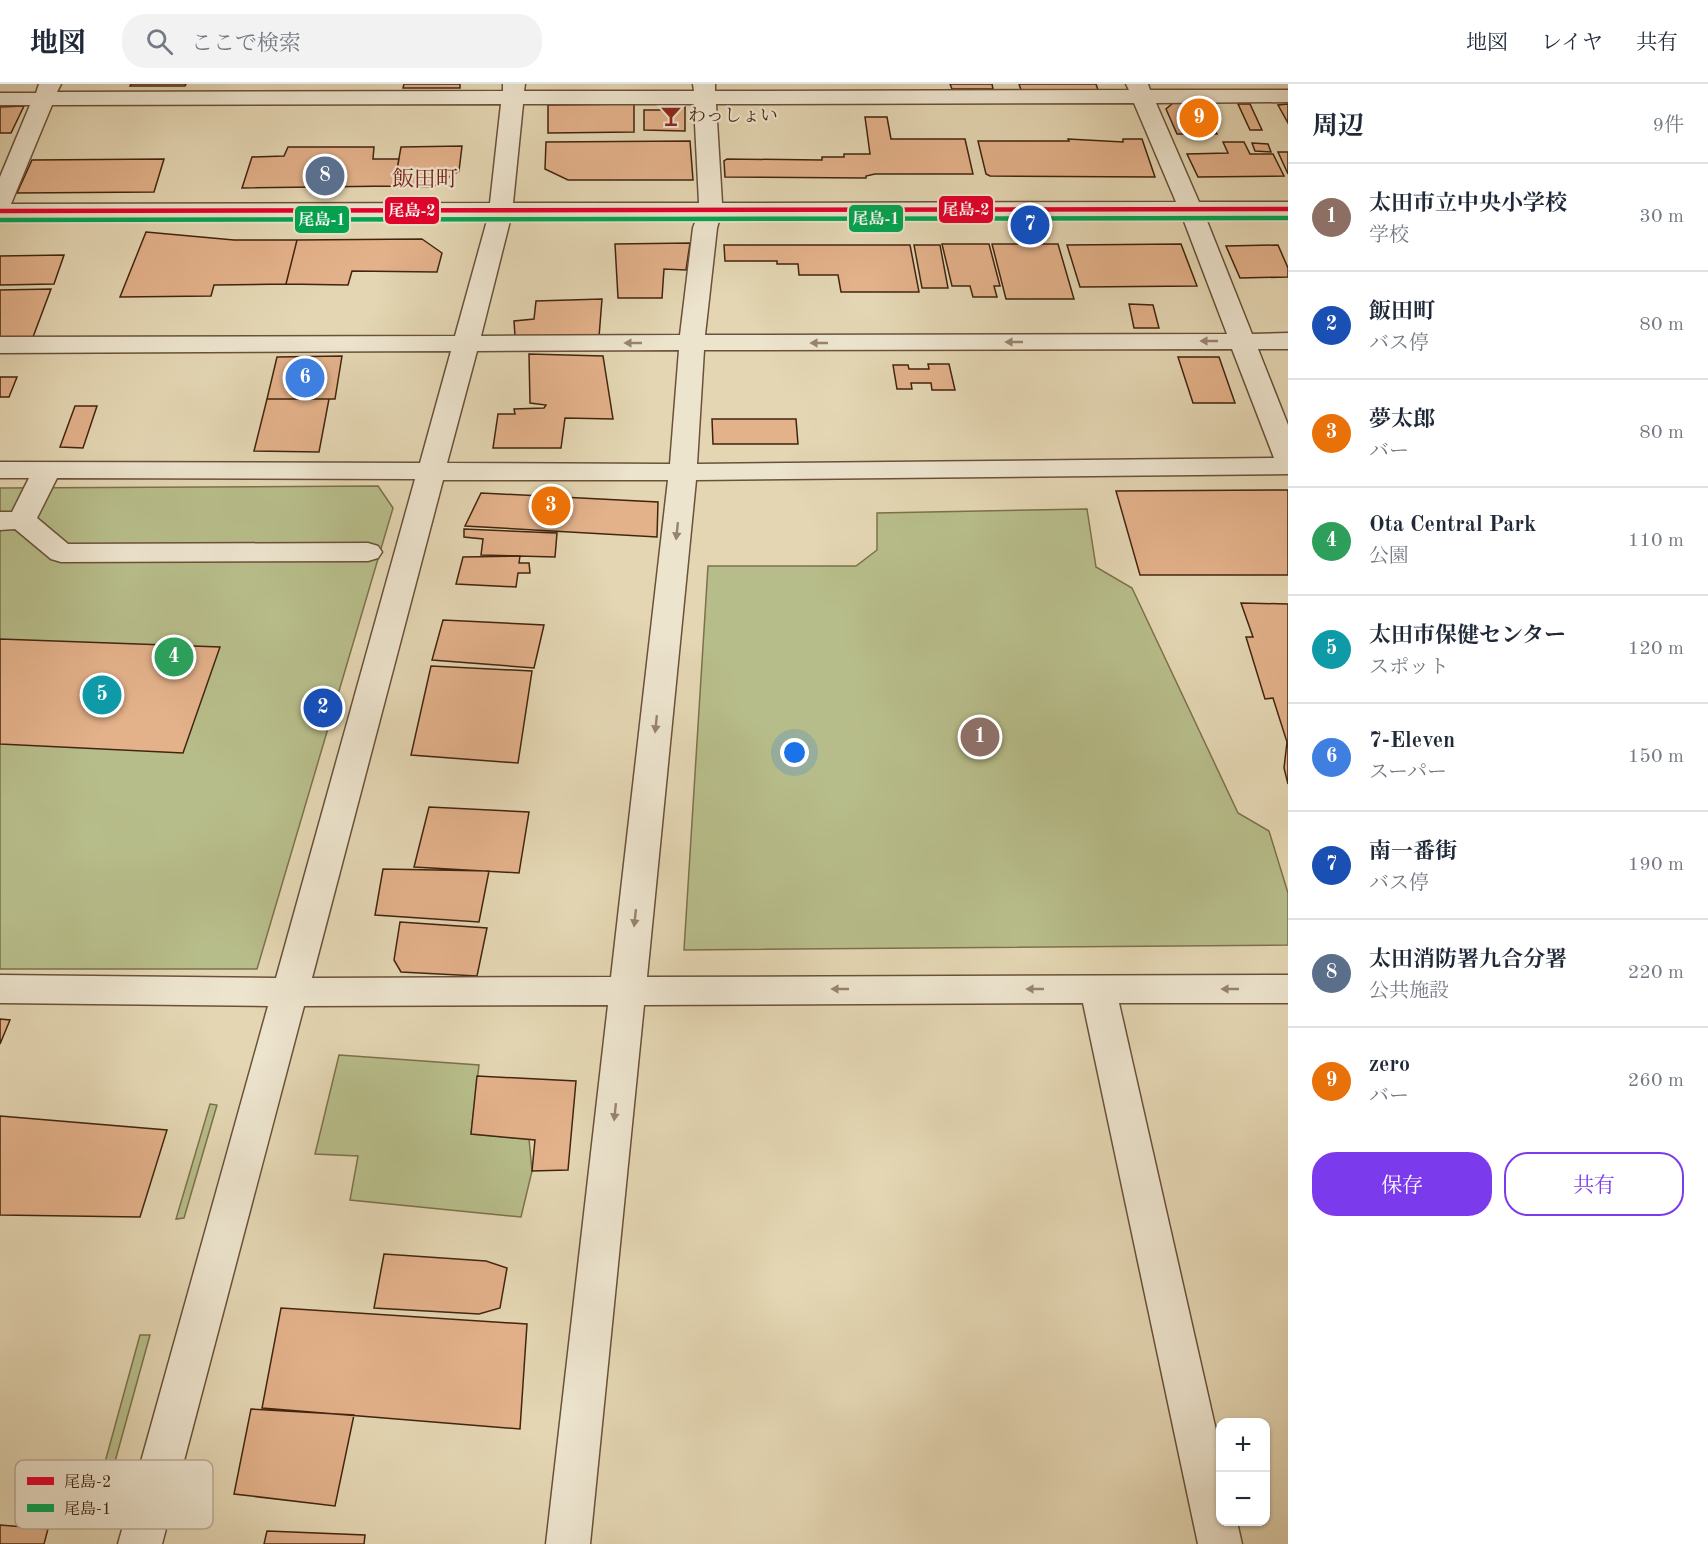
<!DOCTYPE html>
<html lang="ja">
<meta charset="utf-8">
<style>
body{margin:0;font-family:"Old Standard TT","Noto Serif JP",serif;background:#f2f2f3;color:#1f2937}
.controls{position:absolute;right:18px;bottom:18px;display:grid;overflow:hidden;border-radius:12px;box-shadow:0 2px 4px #0004}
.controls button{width:54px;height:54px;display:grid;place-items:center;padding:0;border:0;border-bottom:2px solid #e0e1e3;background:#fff;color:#1f2937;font:30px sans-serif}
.you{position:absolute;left:795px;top:669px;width:21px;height:21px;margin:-15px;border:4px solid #fff;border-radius:50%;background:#1a73e8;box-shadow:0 0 0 9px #1a73e833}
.badge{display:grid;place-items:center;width:39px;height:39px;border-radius:50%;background:#7c3aed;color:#fff;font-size:20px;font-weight:700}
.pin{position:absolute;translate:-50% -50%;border:3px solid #fff;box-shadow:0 2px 6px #0006}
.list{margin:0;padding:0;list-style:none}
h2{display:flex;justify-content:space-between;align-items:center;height:78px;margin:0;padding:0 24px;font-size:26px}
h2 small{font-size:20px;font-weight:400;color:#747a83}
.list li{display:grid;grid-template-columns:39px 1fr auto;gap:18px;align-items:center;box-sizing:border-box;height:108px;padding:0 24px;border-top:2px solid #e0e1e3}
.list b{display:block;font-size:22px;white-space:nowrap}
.list p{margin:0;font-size:20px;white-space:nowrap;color:#747a83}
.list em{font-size:20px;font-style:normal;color:#747a83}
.actions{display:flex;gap:12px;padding:18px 24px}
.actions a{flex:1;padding:14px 0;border:2px solid #7c3aed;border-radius:24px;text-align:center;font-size:21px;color:#7c3aed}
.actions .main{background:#7c3aed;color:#fff}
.icon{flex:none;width:33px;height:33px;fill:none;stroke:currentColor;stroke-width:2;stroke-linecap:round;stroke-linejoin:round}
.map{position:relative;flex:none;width:1288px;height:1460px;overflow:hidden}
header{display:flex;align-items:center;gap:36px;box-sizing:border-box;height:84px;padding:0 30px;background:#fff;border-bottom:2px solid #e0e1e3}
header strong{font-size:28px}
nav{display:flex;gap:33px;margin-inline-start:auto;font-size:21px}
.search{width:420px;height:54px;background:#f2f2f3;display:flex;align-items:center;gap:15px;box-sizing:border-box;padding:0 21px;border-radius:24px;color:#747a83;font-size:22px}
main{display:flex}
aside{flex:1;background:#fff}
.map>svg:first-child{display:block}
</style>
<header>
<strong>地図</strong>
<div class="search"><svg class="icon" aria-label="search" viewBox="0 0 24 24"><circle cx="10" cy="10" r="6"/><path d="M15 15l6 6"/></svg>ここで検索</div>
<nav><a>地図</a><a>レイヤ</a><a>共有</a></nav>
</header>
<main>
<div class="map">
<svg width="1288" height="1460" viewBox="0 0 1288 1460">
<rect width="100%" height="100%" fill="#e4d6b3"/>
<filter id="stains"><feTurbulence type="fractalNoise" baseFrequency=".00333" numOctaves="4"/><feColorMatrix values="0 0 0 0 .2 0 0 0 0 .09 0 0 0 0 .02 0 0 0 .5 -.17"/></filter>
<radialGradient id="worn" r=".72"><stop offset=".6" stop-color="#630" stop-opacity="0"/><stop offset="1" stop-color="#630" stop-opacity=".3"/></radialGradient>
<!-- green -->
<path fill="#b7bd8a" stroke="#7c714c" stroke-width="1.5" d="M378 402 393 424 257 885H0V404Z
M1087 425 1096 483 1132 504 1238 729 1269 747 1288 809V861L684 866 708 482H856L877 466V429Z
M339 971 479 981 471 1050 529 1055 532 1087 521 1133 350 1116 358 1072 315 1070Z
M210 1020 217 1021 184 1134 176 1135Z
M140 1251H150L98 1439 88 1440Z"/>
<!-- building -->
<path fill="#e3b18a" stroke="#42250f" stroke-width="1.5" d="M131 0H186L185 2H130Z
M404 0H460V4H403Z
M950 0H992L993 5H952Z
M950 0H992L993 5H952Z
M1019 0H1096L1098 6H1021Z
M1019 0H1096L1098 6H1021Z
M1173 19H1203L1217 50H1177L1166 25Z
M634 20V48L548 49V21Z
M1238 20H1250L1262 46H1250Z
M1288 20V39L1278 21Z
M24 22 11 49H0V23Z
M675 23H685V47L644 46V26H675Z
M865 33H887L891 55H965L973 90H875L866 92V94L725 93 724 77 727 75 822 76V73H844V70H870Z
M1068 55 1123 58V55H1142L1155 93 990 92 986 90 978 57H1069Z
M690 57 693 96H568L545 85 546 58Z
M1223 58H1244L1250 70H1273L1284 92 1198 93 1187 70 1228 69Z
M1252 59 1268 60 1271 68 1255 67Z
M462 62 459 87 433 103 394 102 401 63Z
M288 63H374L373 75H399L394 102 242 104 252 73 284 72Z
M1278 68H1288V90Z
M164 75 154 108 17 109 32 76Z
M146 148 234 156H297L286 200 214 201 211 212 120 213Z
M422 155 442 169 437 188 352 187 348 201 286 200 297 156Z
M690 159 686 186 664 185 662 214H618L615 160Z
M942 160H989L1000 202H994L997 213H973L970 202H952Z
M992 160H1058L1074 215H1006Z
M1181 160 1197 202 1080 203 1067 161Z
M724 161H910L919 208H841L838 191H799L798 180H777V177H725Z
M914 161H940L948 204H922Z
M1278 161 1288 184V193L1240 194 1226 162Z
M64 171 54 200 0 201V172Z
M51 205 33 253H0V206Z
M602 215 599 253 515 252 514 237 534 235 536 217Z
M1129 220 1153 221 1159 244H1134Z
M529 270 603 272 613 335 565 334 561 364H493L498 330H515L514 325 544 324 546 321 530 319Z
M342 272 335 315H267L277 273Z
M1178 273H1219L1235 319H1193Z
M928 280H949L955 306H932L931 299H911L912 305H897L893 281H908L909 285H929Z
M0 293H17L9 313H0Z
M267 315H329L319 368 254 367Z
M75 322H97L83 364 60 363Z
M712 335H796L798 360H713Z
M1288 406V491H1140L1116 407Z
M481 409 658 418 657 453 465 442Z
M464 445 557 449 555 473 481 471 483 455 464 453Z
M520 472 519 479H529L530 489H518L516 503 456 500 463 473Z
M1241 519 1288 520V700L1284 684 1287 658 1273 614 1265 615 1246 553H1253Z
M443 536 544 541 534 584 432 576Z
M0 555 220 563 183 669 0 660Z
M431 582 532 587 518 679 411 671Z
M429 723 529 728 519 789 414 783Z
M383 785 489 787 479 838 375 831Z
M400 838 487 844 477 892 401 888 394 876Z
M0 935 10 936 0 960Z
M477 992 576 997 568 1086 532 1087 535 1056 471 1050Z
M0 1032 167 1046 140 1133 0 1131Z
M384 1170 486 1177 507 1184 500 1224 479 1230 374 1224Z
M281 1224 527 1240 520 1345 262 1324Z
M251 1325 354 1331 335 1422 234 1410Z
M0 1441 48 1445 44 1460H0Z
M267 1447 365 1451 364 1460H264Z"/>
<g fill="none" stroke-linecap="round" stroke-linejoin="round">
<defs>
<path id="minor" d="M39 0H61L57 8 503 7V0H525L524 7H694L693 0H715V7L1129 6 1126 0H1148L1150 6H1288V18L1156 19 1199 118H1288V132H1205L1252 250 1288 249V265H1258L1288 341V390L696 396 647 893 1288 891V919H1119L1220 1364V1438H1237L1242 1460H1198L1083 919 644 921 590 1460H546L608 921 304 922 162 1460H118L268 922 0 919V891L276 894 415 395 57 394 37 434 68 460 368 459 378 462 382 468 378 474 368 477 61 478 51 475 15 445 0 446V428H12L29 394H0V378L420 379 451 267 0 269V253L455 252 488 133 0 134V93L30 21H0V9H36ZM1134 19 1176 118 722 119 716 20ZM501 20 490 119 11 120 52 21ZM523 20H694L699 119H513ZM1182 132 1227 250 705 251 717 144 720 133ZM511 133H697L693 144 680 251 481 252ZM1232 265 1274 374 697 380 704 266ZM679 266 670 380 447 379 477 267ZM443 396H668L611 893 312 894Z"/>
</defs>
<!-- minor casing -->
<use href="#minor" stroke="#6a5138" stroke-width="3"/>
<!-- minor -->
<use href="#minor" fill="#ede4ce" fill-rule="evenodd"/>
<defs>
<path id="bus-1" d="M0 127 1288 125"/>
<path id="bus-2" d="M0 136 1288 134"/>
</defs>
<!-- bus-1 casing -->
<use href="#bus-1" stroke="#ede4ce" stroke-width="8"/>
<!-- bus-2 casing -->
<use href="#bus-2" stroke="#ede4ce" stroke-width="8"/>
<!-- bus-1 -->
<use href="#bus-1" stroke="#e4002b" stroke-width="4.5"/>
<!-- bus-2 -->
<use href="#bus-2" stroke="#00a651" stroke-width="4.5"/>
</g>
<!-- one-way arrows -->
<defs><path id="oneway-solid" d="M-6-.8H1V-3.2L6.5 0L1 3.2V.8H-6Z" transform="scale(1.5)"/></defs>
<g fill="#98846e">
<use href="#oneway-solid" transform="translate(1209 257) rotate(180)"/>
<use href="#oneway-solid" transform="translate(1014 258) rotate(180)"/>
<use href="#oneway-solid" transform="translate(633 259) rotate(-180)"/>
<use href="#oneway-solid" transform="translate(819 259) rotate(180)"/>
<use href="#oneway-solid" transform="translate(677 447) rotate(96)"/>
<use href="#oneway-solid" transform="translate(656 640) rotate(96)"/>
<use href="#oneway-solid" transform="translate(635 834) rotate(96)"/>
<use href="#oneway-solid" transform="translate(840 905) rotate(180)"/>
<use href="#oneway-solid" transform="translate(1035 905) rotate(180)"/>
<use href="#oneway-solid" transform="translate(1230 905) rotate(180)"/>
<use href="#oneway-solid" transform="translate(615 1028) rotate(96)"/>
</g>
<!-- icons -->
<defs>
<symbol id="bar-bare" viewBox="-9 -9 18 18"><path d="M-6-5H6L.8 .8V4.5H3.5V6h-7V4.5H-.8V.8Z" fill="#8f2418" stroke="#ede4ce" stroke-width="2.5" paint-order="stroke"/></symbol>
</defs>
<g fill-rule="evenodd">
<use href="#bar-bare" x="656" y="17" width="30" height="30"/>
</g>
<g text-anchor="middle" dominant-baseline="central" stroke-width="4.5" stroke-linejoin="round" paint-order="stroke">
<!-- far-poi labels -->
<g font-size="18" fill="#42250f" stroke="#ede4ce" text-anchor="start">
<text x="688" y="32">わっしょい</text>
</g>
<!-- far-quarter labels -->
<g font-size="22" fill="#7a1f14" stroke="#ede4ce">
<text x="425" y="96">飯田町</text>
</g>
</g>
<!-- legend -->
<rect x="15" y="1376" width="198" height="69" rx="9" fill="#ede4ce" stroke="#baab95" stroke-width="1.5"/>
<rect x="27" y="1393" width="27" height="8" fill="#e4002b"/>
<rect x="27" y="1420" width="27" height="8" fill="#00a651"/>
<g font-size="16" fill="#42250f">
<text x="64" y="1403">尾島-2</text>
<text x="64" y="1430">尾島-1</text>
</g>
<g stroke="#ede4ce" stroke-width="2">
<rect x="938" y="111" width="56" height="29" rx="6" fill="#e4002b"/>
<rect x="384" y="112" width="56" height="29" rx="6" fill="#e4002b"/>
<rect x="848" y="120" width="56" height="29" rx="6" fill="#00a651"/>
<rect x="294" y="121" width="56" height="29" rx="6" fill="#00a651"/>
</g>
<g font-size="16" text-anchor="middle" font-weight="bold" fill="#fff">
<text x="966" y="131">尾島-2</text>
<text x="412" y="132">尾島-2</text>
<text x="876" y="140">尾島-1</text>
<text x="322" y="141">尾島-1</text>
</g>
<rect width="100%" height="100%" filter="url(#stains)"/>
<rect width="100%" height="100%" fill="url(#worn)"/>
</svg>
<div class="controls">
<button>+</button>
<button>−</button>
</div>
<div class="you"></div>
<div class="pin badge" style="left:980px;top:653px;background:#8d6e63">1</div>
<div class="pin badge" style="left:323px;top:624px;background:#1a4fb4">2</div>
<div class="pin badge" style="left:551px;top:422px;background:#e8710a">3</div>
<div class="pin badge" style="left:174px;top:573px;background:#2e9e5b">4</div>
<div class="pin badge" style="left:102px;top:611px;background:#0f9aa8">5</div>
<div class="pin badge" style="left:305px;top:294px;background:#3f7fe0">6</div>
<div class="pin badge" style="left:1030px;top:141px;background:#1a4fb4">7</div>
<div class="pin badge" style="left:325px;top:92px;background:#5c6f8a">8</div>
<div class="pin badge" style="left:1199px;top:34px;background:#e8710a">9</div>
</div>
<aside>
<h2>周辺<small>9件</small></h2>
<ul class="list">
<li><span class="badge" style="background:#8d6e63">1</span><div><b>太田市立中央小学校</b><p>学校</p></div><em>30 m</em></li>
<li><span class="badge" style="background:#1a4fb4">2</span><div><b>飯田町</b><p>バス停</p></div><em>80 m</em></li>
<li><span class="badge" style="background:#e8710a">3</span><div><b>夢太郎</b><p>バー</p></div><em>80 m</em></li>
<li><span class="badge" style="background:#2e9e5b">4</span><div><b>Ota Central Park</b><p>公園</p></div><em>110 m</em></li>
<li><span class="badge" style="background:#0f9aa8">5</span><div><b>太田市保健センター</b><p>スポット</p></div><em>120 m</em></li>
<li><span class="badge" style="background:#3f7fe0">6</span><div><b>7-Eleven</b><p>スーパー</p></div><em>150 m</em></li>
<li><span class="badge" style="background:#1a4fb4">7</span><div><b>南一番街</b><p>バス停</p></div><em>190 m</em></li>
<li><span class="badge" style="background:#5c6f8a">8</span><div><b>太田消防署九合分署</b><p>公共施設</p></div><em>220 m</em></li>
<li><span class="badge" style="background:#e8710a">9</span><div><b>zero</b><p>バー</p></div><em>260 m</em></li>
</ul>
<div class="actions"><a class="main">保存</a><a>共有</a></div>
</aside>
</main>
